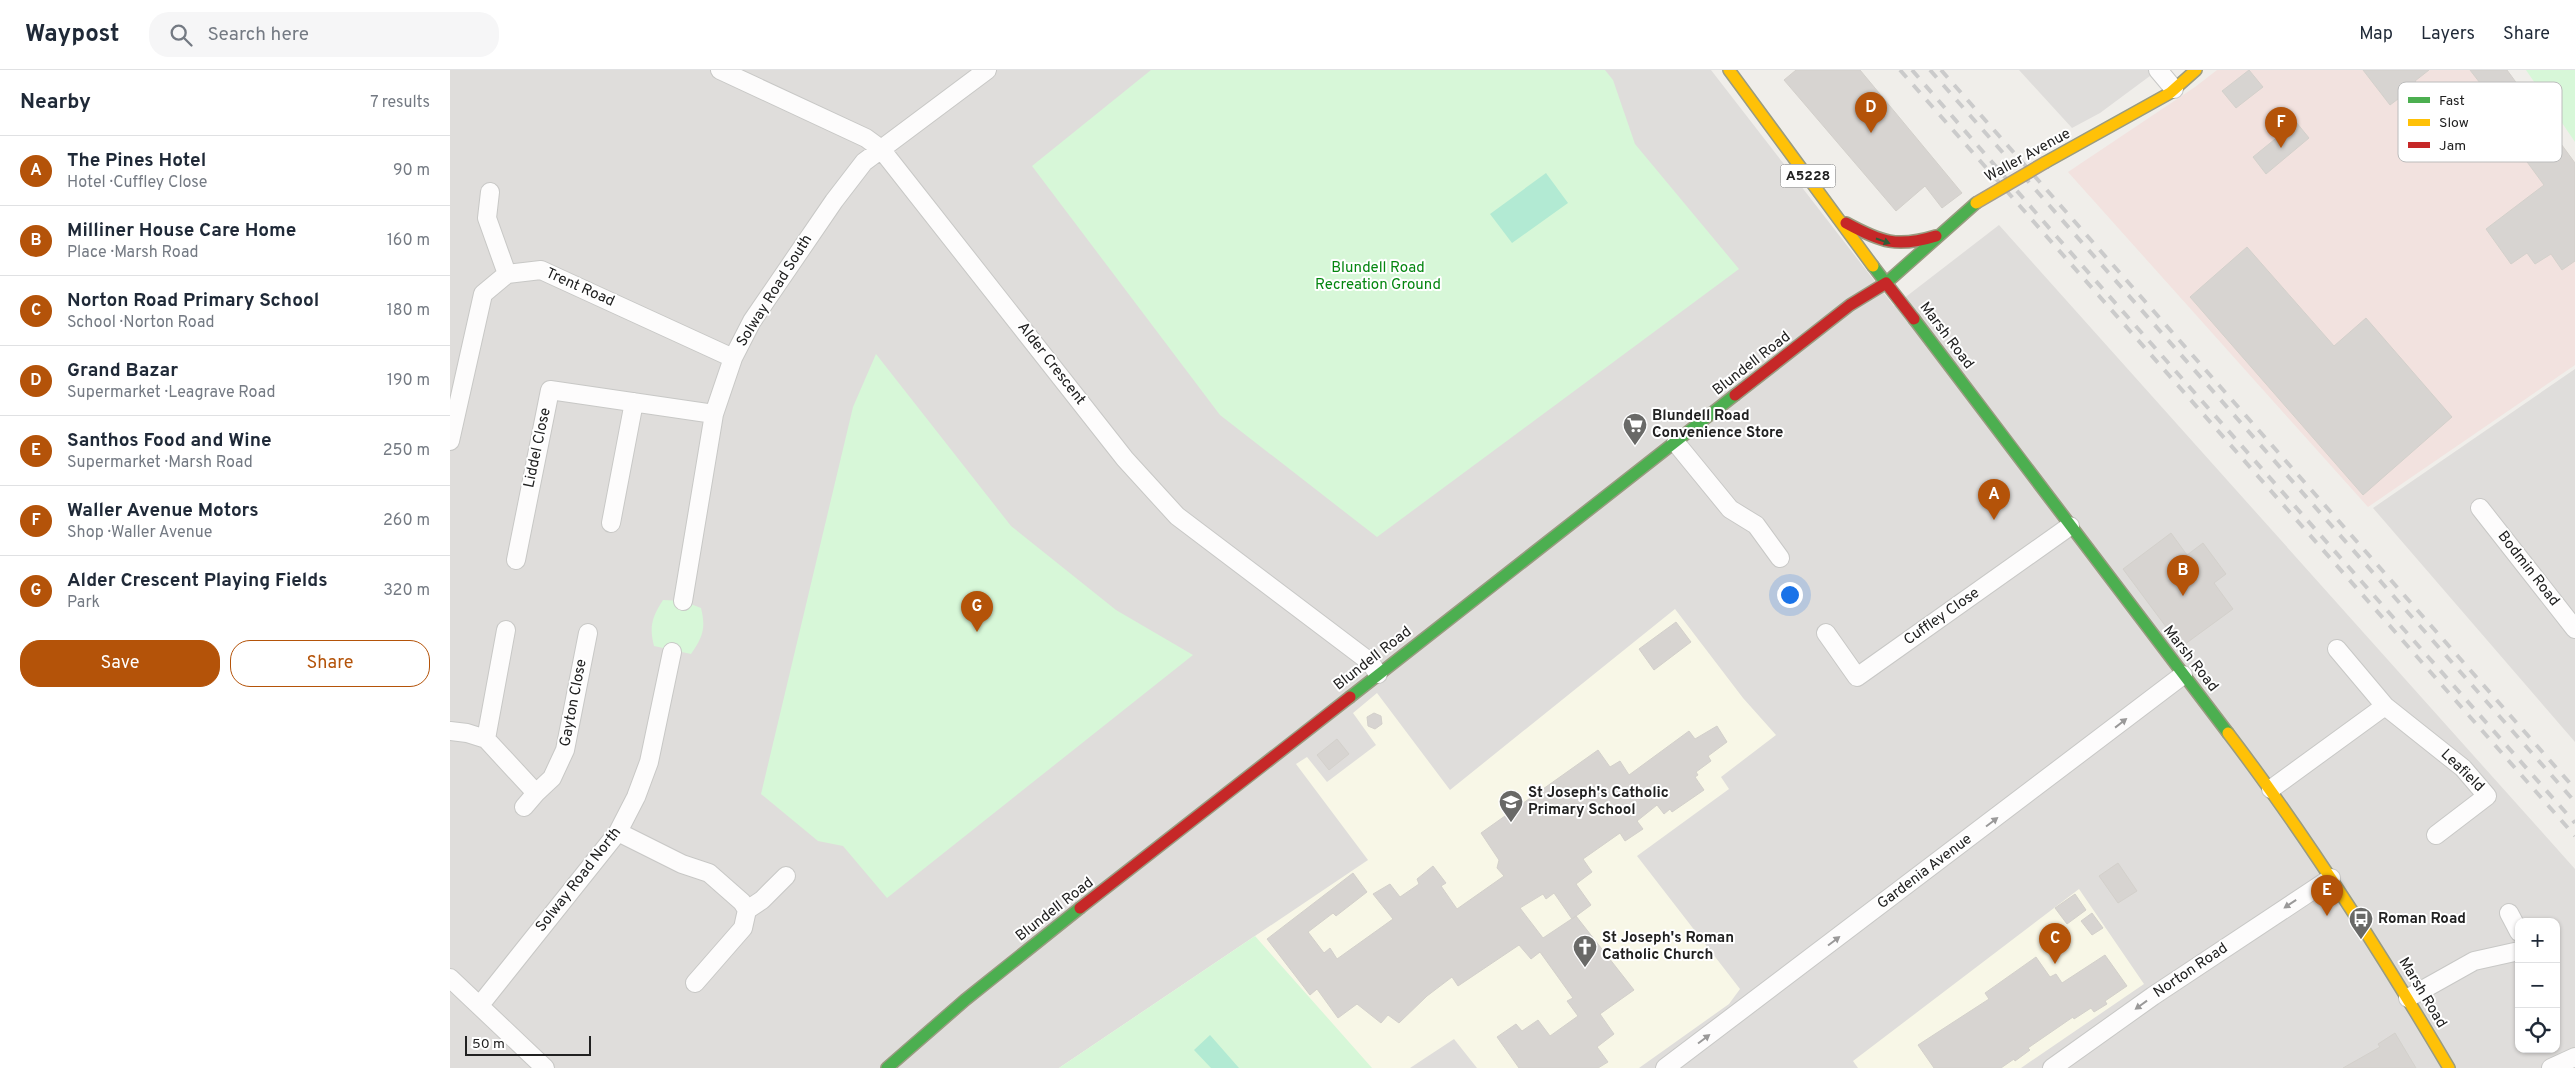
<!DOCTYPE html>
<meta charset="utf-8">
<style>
body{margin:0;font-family:Overpass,sans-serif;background:#f6f6f7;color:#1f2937}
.controls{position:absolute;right:15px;bottom:15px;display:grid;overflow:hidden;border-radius:10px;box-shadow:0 1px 4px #0004}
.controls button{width:45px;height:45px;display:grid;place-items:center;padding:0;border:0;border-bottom:1px solid #e0e1e3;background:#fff;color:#1f2937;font:25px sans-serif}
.scale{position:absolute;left:15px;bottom:12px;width:126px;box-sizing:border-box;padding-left:5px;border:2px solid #212121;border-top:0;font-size:14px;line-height:18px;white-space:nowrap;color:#212121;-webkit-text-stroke:4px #fff;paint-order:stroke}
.you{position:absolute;left:1339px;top:524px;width:18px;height:18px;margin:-12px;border:4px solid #fff;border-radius:50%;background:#1a73e8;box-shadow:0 0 0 8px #1a73e833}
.badge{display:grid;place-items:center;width:32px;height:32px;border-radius:50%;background:#b45309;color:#fff;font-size:16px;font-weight:700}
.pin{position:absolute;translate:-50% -41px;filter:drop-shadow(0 1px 2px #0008)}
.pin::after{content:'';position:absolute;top:26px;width:18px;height:15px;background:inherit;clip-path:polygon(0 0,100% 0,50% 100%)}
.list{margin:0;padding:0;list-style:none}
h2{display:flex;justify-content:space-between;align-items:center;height:65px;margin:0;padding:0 20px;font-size:21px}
h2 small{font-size:16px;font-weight:400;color:#747a83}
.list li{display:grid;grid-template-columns:32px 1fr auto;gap:15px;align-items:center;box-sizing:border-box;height:70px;padding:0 20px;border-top:1px solid #e0e1e3}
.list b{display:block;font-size:19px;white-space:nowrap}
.list p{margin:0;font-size:16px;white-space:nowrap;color:#747a83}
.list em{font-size:16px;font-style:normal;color:#747a83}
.actions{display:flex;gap:10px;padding:15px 20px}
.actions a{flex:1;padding:11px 0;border:1px solid #b45309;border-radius:20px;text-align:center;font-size:18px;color:#b45309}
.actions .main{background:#b45309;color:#fff}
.icon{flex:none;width:28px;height:28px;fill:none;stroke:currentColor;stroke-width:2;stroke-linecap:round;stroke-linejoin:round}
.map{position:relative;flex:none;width:2125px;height:998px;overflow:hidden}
header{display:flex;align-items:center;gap:30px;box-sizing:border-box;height:70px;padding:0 25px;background:#fff;border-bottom:1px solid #e0e1e3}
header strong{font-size:24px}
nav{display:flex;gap:28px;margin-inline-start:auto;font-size:18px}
.search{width:350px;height:45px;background:#f6f6f7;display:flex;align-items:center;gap:12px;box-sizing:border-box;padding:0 18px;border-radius:20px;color:#747a83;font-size:19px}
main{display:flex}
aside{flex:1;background:#fff}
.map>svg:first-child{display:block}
</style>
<header>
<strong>Waypost</strong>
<div class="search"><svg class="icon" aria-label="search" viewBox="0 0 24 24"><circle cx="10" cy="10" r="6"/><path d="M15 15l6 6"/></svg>Search here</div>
<nav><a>Map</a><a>Layers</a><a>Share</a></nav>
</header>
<main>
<aside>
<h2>Nearby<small>7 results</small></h2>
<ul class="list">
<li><span class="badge">A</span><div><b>The Pines Hotel</b><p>Hotel · Cuffley Close</p></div><em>90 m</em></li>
<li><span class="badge">B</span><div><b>Milliner House Care Home</b><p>Place · Marsh Road</p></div><em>160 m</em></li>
<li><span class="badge">C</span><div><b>Norton Road Primary School</b><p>School · Norton Road</p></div><em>180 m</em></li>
<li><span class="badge">D</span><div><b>Grand Bazar</b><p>Supermarket · Leagrave Road</p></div><em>190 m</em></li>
<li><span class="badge">E</span><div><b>Santhos Food and Wine</b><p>Supermarket · Marsh Road</p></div><em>250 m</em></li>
<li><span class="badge">F</span><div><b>Waller Avenue Motors</b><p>Shop · Waller Avenue</p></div><em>260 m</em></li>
<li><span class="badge">G</span><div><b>Alder Crescent Playing Fields</b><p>Park</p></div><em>320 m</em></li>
</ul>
<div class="actions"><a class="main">Save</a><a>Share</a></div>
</aside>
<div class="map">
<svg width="2125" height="998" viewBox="0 0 2125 998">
<rect width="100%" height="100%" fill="#f0eeea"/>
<!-- residential -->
<path fill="#dfdddb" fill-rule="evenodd" d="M0 0H1261L1444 236 1549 155 2125 799V998H0ZM2069 852H2106V979H2069Z
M1569 0H1708L1650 43 1622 58Z
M2125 299V672L1923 438Z"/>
<!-- commercial -->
<path fill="#f2e2df" d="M1767 0H2057L2125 93V295L1918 437 1618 102 1745 17Z"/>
<!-- education -->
<path fill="#f8f7e7" d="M1225 539 1293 628 1326 665 1271 707 1279 719 1187 786 1290 919 1279 934 1189 998H1027L1004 969 960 998H609L918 790 846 694 857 687 877 712 926 675 903 643 927 623 1000 720Z
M1629 819 1694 914 1571 998H1408L1403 991Z"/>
<!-- park -->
<path fill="#d7f7d8" d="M701 0H1155L1163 10 1185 74 1289 199 927 467 770 345 582 96Z
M2076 0H2125V72Z
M426 284 561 456 666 540 743 585 437 828 393 776 368 771 311 724 403 337Z
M213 530 233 531 251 538C256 558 253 567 241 584L204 576C199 557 202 547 213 530Z
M805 866 922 998H609Z"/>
<!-- pitch -->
<path fill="#b2ead3" d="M1096 103 1118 133 1062 173 1040 144Z
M760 965 789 998H761L744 980Z"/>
<!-- building -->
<path fill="#d7d4d1" stroke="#d3d0cb" d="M1346 0H1410L1512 123 1492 138 1475 116 1446 141 1334 10Z
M1799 0 1813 17 1786 38 1772 21Z
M1913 0H1979L1965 11 1968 14 1940 35Z
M2020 0H2057L2125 93V191L2112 200 2101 184 2085 194 2077 183 2061 194 2036 159 2094 115 2033 32 2040 26Z
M1846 52 1859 68 1816 104 1803 87Z
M1797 177 1884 276 1916 248 2002 347 1913 425 1740 227Z
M1721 463 1737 485 1753 473 1776 504 1764 513 1783 539 1731 577 1673 499Z
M1226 552 1241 572 1204 600 1189 579Z
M924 643 931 646 932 654 925 659 918 656 917 647Z
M1267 656 1277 672 1258 686 1261 691 1246 702 1248 705 1245 707 1254 720 1222 742 1220 739 1214 744 1207 735 1187 751 1193 759 1175 771 1170 763 1133 789 1142 802 1126 814 1141 835 1122 849 1104 823 1096 829 1093 824 1070 838 1093 868 1126 846 1184 920 1150 944 1164 964 1147 977 1158 992 1148 998H1069L1047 967 1066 954 1072 961 1088 950 1100 966 1128 946 1117 931 1123 928 1090 882 1081 889 1069 875 1008 916 1002 907 977 926 949 953 938 945 931 953 907 934 888 948 867 919 860 925 817 869 903 803 917 822 886 846 883 843 858 862 874 883 880 878 887 889 943 849 923 824 940 814 950 827 969 814 967 809 983 796 996 813 991 816 1007 839 1054 806 1047 798 1049 790 1031 763 1148 680 1160 697 1170 691 1179 705 1239 661 1245 669Z
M887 669 899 684 879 700 867 685Z
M1668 793 1687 821 1668 833 1649 806Z
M1625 824 1636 840 1617 854 1605 838Z
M1642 843 1653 858 1642 865 1631 851Z
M1655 885 1677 916 1655 931 1657 934 1644 942 1641 938 1624 949 1623 947 1578 978 1580 980 1565 991 1564 989 1551 998H1484L1468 975 1539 929 1535 923 1586 887 1600 907 1606 904 1612 913Z
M1945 963 1966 998H1893L1930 977 1928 974Z"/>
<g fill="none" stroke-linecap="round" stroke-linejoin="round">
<defs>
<path id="street" d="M270 0 416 68 431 79 675 389 727 446 920 592 928 604
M1708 0 1724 19
M40 122 37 148 57 204
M0 371 33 224 57 204 91 200 283 288
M1226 373 1280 439 1306 455 1330 488
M2030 438 2125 559
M161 453 184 332
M66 490 100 320 264 344
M233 531 264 344 283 288 302 251 384 131 414 92 537 0
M1376 563 1407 607 1620 456
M1887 579 1935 636 2013 698 2037 726 1986 765
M0 661 17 663 36 669 86 723 102 708 115 680 138 563
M36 669 56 560
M1821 719 1935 636
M74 737 86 723
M168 762 232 794 259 803 292 832 297 840 293 858 245 913
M297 840 312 830 336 806
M2059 843 2069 862
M0 908 95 998
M1958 928 2024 891 2069 881
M30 935 168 762 186 727 199 692 222 582
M1215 998 1733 605
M1602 998 1703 926 1881 808
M2101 998 2125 987"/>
<path id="fast" d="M1423 196 1436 213 1526 133
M1464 249 1778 663
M900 627 1285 325
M437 998 515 930 630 838"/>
<path id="slow" d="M1279 0 1423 196
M1596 92 1720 23 1746 0
M1778 663C1859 769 1931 883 1999 998"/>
<path id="jam" d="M1396 153C1431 172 1447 178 1486 166
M1285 325 1400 235 1436 213 1464 249
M630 838 900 627"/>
</defs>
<!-- street casing -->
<use href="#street" stroke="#c8c8c6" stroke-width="20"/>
<!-- fast casing -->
<use href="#fast" stroke="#999b80" stroke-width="14"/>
<!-- slow casing -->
<use href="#slow" stroke="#999b80" stroke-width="14"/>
<!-- jam casing -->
<use href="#jam" stroke="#999b80" stroke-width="14"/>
<!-- street -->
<use href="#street" stroke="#fdfcfc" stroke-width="18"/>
<!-- fast -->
<use href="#fast" stroke="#4caf50" stroke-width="11"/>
<!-- slow -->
<use href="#slow" stroke="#ffc107" stroke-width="11"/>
<!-- jam -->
<use href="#jam" stroke="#c62828" stroke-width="11"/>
<!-- rail -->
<path stroke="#cbcbcb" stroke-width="4" stroke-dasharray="10 10" stroke-linecap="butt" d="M1450 0 2125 766
M1462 0 1607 167 2125 753
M1480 0 2125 732
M1491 0 2125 719"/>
<defs>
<path id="slow-bridge" d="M1526 133 1596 92"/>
</defs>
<!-- slow-bridge casing -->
<use href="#slow-bridge" stroke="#a79d86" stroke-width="14" stroke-linecap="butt"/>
<!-- slow-bridge -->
<use href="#slow-bridge" stroke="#ffc107" stroke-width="11"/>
</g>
<!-- one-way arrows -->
<defs><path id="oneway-solid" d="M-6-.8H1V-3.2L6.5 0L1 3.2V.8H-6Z" transform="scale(1.25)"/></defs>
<use fill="#325a34" href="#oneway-solid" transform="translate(1433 171) rotate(19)"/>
<g fill="#9a9999">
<use href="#oneway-solid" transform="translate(1671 653) rotate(-38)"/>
<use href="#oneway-solid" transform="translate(1542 752) rotate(-37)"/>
<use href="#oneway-solid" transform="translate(1840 834) rotate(146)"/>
<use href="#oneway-solid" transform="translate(1384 871) rotate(-37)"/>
<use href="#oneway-solid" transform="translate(1691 935) rotate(144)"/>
<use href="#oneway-solid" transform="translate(1254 969) rotate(-37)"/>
</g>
<!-- icons -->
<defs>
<symbol id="supermarket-pin" viewBox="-11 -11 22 30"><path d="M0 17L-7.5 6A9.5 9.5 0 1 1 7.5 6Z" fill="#696967" stroke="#fff"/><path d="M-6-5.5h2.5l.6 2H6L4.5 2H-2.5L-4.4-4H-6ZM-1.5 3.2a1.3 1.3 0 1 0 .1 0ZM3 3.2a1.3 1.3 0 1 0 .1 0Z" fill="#fff"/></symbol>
<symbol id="school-pin" viewBox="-11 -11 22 30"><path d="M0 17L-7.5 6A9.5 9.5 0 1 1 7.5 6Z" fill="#696967" stroke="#fff"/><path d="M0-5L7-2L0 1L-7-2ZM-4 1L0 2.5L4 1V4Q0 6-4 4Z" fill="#fff"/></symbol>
<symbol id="bus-pin" viewBox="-11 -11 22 30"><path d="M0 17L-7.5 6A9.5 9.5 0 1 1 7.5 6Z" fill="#696967" stroke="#fff"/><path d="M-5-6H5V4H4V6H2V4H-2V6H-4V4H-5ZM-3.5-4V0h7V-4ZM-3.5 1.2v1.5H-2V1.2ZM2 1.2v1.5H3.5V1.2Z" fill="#fff"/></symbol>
<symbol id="church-pin" viewBox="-11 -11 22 30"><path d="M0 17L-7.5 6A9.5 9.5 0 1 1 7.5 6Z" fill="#696967" stroke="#fff"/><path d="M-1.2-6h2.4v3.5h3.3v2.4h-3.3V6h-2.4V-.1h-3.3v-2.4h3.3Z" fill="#fff"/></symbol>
</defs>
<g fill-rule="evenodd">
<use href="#supermarket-pin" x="1171" y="341" width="28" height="38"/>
<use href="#school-pin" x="1047" y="718" width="28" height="38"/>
<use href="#bus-pin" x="1897" y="835" width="28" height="38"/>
<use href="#church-pin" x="1121" y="863" width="28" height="38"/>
</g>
<g text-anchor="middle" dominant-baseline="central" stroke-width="4" stroke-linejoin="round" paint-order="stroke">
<!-- shield labels -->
<rect fill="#fff" stroke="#646464" stroke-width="1" x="1330.5" y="94.5" width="55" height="23" rx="4"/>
<g font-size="14" font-weight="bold" fill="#212121">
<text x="1358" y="106">A5228</text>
</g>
<!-- street labels -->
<g font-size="15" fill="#212121" stroke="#fff">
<text transform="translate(1578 86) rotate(-29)">Waller Avenue</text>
<text transform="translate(130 218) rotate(24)">Trent Road</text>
<text transform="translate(325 221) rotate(-58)">Solway Road South</text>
<text transform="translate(1496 266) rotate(53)">Marsh Road</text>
<text transform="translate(601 294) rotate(52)">Alder Crescent</text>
<text transform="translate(1302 294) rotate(-38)">Blundell Road</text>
<text transform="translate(88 378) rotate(-78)">Liddel Close</text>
<text transform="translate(2078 499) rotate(52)">Bodmin Road</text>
<text transform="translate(1492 547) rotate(-35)">Cuffley Close</text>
<text transform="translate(923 589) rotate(-38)">Blundell Road</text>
<text transform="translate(1740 589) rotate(52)">Marsh Road</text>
<text transform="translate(124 633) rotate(-79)">Gayton Close</text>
<text transform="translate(2012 701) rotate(44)">Leafield</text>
<text transform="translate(1475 802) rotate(-37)">Gardenia Avenue</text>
<text transform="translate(129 810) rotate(-52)">Solway Road North</text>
<text transform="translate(605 840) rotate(-38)">Blundell Road</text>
<text transform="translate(1741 901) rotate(-34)">Norton Road</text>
<text transform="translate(1972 923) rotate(59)">Marsh Road</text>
</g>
<!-- park labels -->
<g font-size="15" fill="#048610" stroke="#fff">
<text x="928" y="198">Blundell Road<tspan x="928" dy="17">Recreation Ground</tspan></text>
</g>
<!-- poi labels -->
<g font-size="15" font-weight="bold" fill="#212121" stroke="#fff" text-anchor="start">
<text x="1202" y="346">Blundell Road<tspan x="1202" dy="17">Convenience Store</tspan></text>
<text x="1078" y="723">St Joseph's Catholic<tspan x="1078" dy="17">Primary School</tspan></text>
<text x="1928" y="849">Roman Road</text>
<text x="1152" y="868">St Joseph's Roman<tspan x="1152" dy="17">Catholic Church</tspan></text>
</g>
</g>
<!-- legend -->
<rect x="1948" y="12" width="164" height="80" rx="8" fill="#fff" stroke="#bcbcbc" stroke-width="1"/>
<rect x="1958" y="27" width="22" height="6" fill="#4caf50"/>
<rect x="1958" y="49" width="22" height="7" fill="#ffc107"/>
<rect x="1958" y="72" width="22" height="6" fill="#c62828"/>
<g font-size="14" fill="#212121">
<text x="1989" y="35">Fast</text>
<text x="1989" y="57">Slow</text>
<text x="1989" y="80">Jam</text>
</g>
</svg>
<div class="controls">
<button>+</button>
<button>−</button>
<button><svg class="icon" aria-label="locate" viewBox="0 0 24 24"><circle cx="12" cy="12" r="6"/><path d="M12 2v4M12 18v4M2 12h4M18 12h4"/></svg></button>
</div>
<div class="scale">50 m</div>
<div class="you"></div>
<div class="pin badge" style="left:1544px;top:450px">A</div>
<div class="pin badge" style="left:1733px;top:526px">B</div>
<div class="pin badge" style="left:1605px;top:894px">C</div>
<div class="pin badge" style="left:1421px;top:63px">D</div>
<div class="pin badge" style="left:1877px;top:846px">E</div>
<div class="pin badge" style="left:1831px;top:78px">F</div>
<div class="pin badge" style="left:527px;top:562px">G</div>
</div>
</main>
